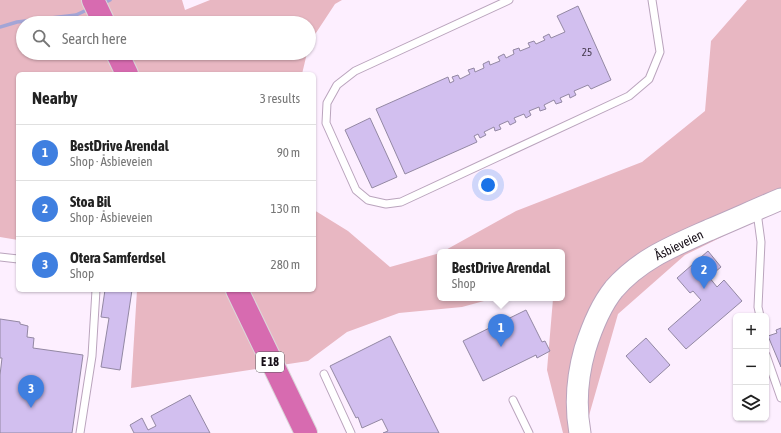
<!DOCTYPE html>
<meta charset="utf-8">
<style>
body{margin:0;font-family:"Asap Condensed",sans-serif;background:#f6f6f6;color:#222}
.controls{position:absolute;right:12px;bottom:12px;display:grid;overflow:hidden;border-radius:6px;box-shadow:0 1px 3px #0004}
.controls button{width:36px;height:36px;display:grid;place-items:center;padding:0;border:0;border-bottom:1px solid #e0e0e0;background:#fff;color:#222;font:20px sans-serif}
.you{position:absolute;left:488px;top:185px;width:14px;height:14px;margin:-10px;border:3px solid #fff;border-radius:50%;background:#1a73e8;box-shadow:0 0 0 6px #1a73e833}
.badge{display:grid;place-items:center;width:26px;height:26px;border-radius:50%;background:#1f6074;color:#fff;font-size:13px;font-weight:700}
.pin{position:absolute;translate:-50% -33px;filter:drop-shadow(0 1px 2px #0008)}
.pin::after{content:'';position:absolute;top:21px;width:14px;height:12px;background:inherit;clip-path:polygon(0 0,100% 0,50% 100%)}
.popup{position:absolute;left:437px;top:249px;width:128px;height:52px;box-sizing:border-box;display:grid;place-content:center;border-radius:6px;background:#fff;filter:drop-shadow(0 1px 3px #0005);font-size:13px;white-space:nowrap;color:#767676}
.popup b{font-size:15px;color:#222}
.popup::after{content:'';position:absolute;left:50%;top:100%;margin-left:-8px;border:8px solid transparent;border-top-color:#fff}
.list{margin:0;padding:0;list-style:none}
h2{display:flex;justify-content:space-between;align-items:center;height:52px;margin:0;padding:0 16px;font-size:17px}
h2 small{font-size:13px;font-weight:400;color:#767676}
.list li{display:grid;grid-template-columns:26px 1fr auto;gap:12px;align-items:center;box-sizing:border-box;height:56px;padding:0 16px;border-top:1px solid #e0e0e0}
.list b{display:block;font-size:15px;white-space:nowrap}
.list p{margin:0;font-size:13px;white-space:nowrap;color:#767676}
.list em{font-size:13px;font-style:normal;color:#767676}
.icon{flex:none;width:22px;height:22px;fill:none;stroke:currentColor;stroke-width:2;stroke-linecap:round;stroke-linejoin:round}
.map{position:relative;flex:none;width:781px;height:433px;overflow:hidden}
.search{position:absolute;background:#fff;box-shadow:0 1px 3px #0004;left:16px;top:16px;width:300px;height:44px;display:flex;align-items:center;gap:10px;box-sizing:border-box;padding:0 14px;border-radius:22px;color:#767676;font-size:15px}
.panel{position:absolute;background:#fff;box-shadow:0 1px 3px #0004;left:16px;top:72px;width:300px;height:220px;border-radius:6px}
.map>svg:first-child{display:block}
</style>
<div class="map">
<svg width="781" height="433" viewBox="0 0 781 433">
<rect width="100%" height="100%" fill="#fdefff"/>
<!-- green -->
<path fill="#e8b7c2" d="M0 0H182L185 10 210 0H342L335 4 310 42 309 46V23H23V53H307L302 74H18V240L0 237Z
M747 0H781V208L685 255 618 314 584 433H563L547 370 553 299 552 298H562V252H442L516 211 642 162 705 111 711 41Z
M314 210 348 231 390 267 440 253V298H495L462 307 399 313 347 332 308 361 131 388 137 290H314Z"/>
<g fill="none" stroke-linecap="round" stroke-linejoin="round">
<!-- stream -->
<path stroke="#a3a5d6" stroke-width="3.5" d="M102 4 110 0
M0 27 17 22 76 15 89 9"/>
</g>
<!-- building -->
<path fill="#d2bfef" stroke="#9388a3" d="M578 6 611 80 591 89 588 85 574 91 576 95 570 98 569 94 560 98 562 102 556 104 554 100 544 105 546 109 540 111 539 107 529 111 531 115 526 118 524 114 514 118 516 122 510 125 508 121 499 125 501 129 495 131 494 127 484 132 486 135 480 138 478 134 474 136 477 142 405 174 376 109 448 77 450 83 454 81 452 77 458 75 460 79 470 74 468 70 474 68 475 72 484 68 483 64 489 61 490 65 500 61 498 57 504 54 506 58 514 54 513 50 519 48 520 51 530 47 528 43 534 41 536 44 545 40 543 37 549 34 551 38 565 32 557 16Z
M370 118 397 177 372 188 345 130Z
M708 251 721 267 709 277 717 287 724 280 742 301 686 349 668 329 701 300 693 291 690 293 677 278Z
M105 290H132L120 370 101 367 109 318 101 317Z
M526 310 542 342 545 341 550 351 537 358 536 355 483 381 463 341Z
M0 319 20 322V324L28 326 27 337 34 338 33 348 83 355 72 433H0V375L2 358H0Z
M781 328V367L768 336 777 333 776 330Z
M390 336 439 433H383L388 431 382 419 362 428 358 417 356 418 330 366Z
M646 338 670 365 650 383 626 356Z
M190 395 210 433H134L130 425 142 418 148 430 156 426 151 416Z"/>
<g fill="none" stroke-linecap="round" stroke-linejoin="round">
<defs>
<path id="lane" d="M509 0 355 71 337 85 327 103 326 123 356 190 368 200 386 204 401 202 629 96 649 79 660 52 652 0
M757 212 761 242 758 307 760 316
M0 257 18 259
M766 355 781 398
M324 374 351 433
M513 400 529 433
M80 433 92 356 96 290"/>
<path id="secondary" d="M580 433C575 405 577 377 585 349 591 330 601 305 614 289 640 259 673 246 709 230 733 220 757 209 781 199"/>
<path id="highway" d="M93 0 104 23
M117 53 127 74
M237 290 306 433"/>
</defs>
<!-- lane casing -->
<use href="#lane" stroke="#baa4bd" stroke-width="9"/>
<!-- secondary casing -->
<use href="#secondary" stroke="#baa4bd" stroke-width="23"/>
<!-- highway casing -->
<use href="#highway" stroke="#dad9da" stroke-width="24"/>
<!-- lane -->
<use href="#lane" stroke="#fff" stroke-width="7"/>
<!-- secondary -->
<use href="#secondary" stroke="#fff" stroke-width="21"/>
<!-- highway -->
<use href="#highway" stroke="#d76bb0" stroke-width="22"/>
</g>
<g text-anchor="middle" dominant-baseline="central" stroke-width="4" stroke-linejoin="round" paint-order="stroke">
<!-- number labels -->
<g font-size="11" fill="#463b4e">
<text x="587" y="52">25</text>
</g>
<!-- shield labels -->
<rect fill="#fff" stroke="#5d575d" stroke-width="1" x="256" y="352" width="28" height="20" rx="3"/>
<g font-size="12" font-weight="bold" fill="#170f18">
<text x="270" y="362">E 18</text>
</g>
<!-- street labels -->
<g font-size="13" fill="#170f18" stroke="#fff">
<text transform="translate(679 245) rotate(-26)">Åsbieveien</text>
</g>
</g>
</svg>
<div class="controls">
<button>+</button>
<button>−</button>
<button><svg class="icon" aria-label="layers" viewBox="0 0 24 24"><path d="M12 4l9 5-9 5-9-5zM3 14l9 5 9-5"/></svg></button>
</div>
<div class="you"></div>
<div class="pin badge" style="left:501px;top:347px;background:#3f7fe0">1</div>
<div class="popup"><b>BestDrive Arendal</b>Shop</div>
<div class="pin badge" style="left:704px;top:289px;background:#3f7fe0">2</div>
<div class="pin badge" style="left:31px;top:408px;background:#3f7fe0">3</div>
<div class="search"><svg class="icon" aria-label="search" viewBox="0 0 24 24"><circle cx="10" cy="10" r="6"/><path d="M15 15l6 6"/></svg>Search here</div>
<section class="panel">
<h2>Nearby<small>3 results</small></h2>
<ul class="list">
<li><span class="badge" style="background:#3f7fe0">1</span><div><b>BestDrive Arendal</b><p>Shop · Åsbieveien</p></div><em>90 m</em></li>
<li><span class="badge" style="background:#3f7fe0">2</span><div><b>Stoa Bil</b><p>Shop · Åsbieveien</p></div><em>130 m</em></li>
<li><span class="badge" style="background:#3f7fe0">3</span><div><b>Otera Samferdsel</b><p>Shop</p></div><em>280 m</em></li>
</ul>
</section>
</div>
